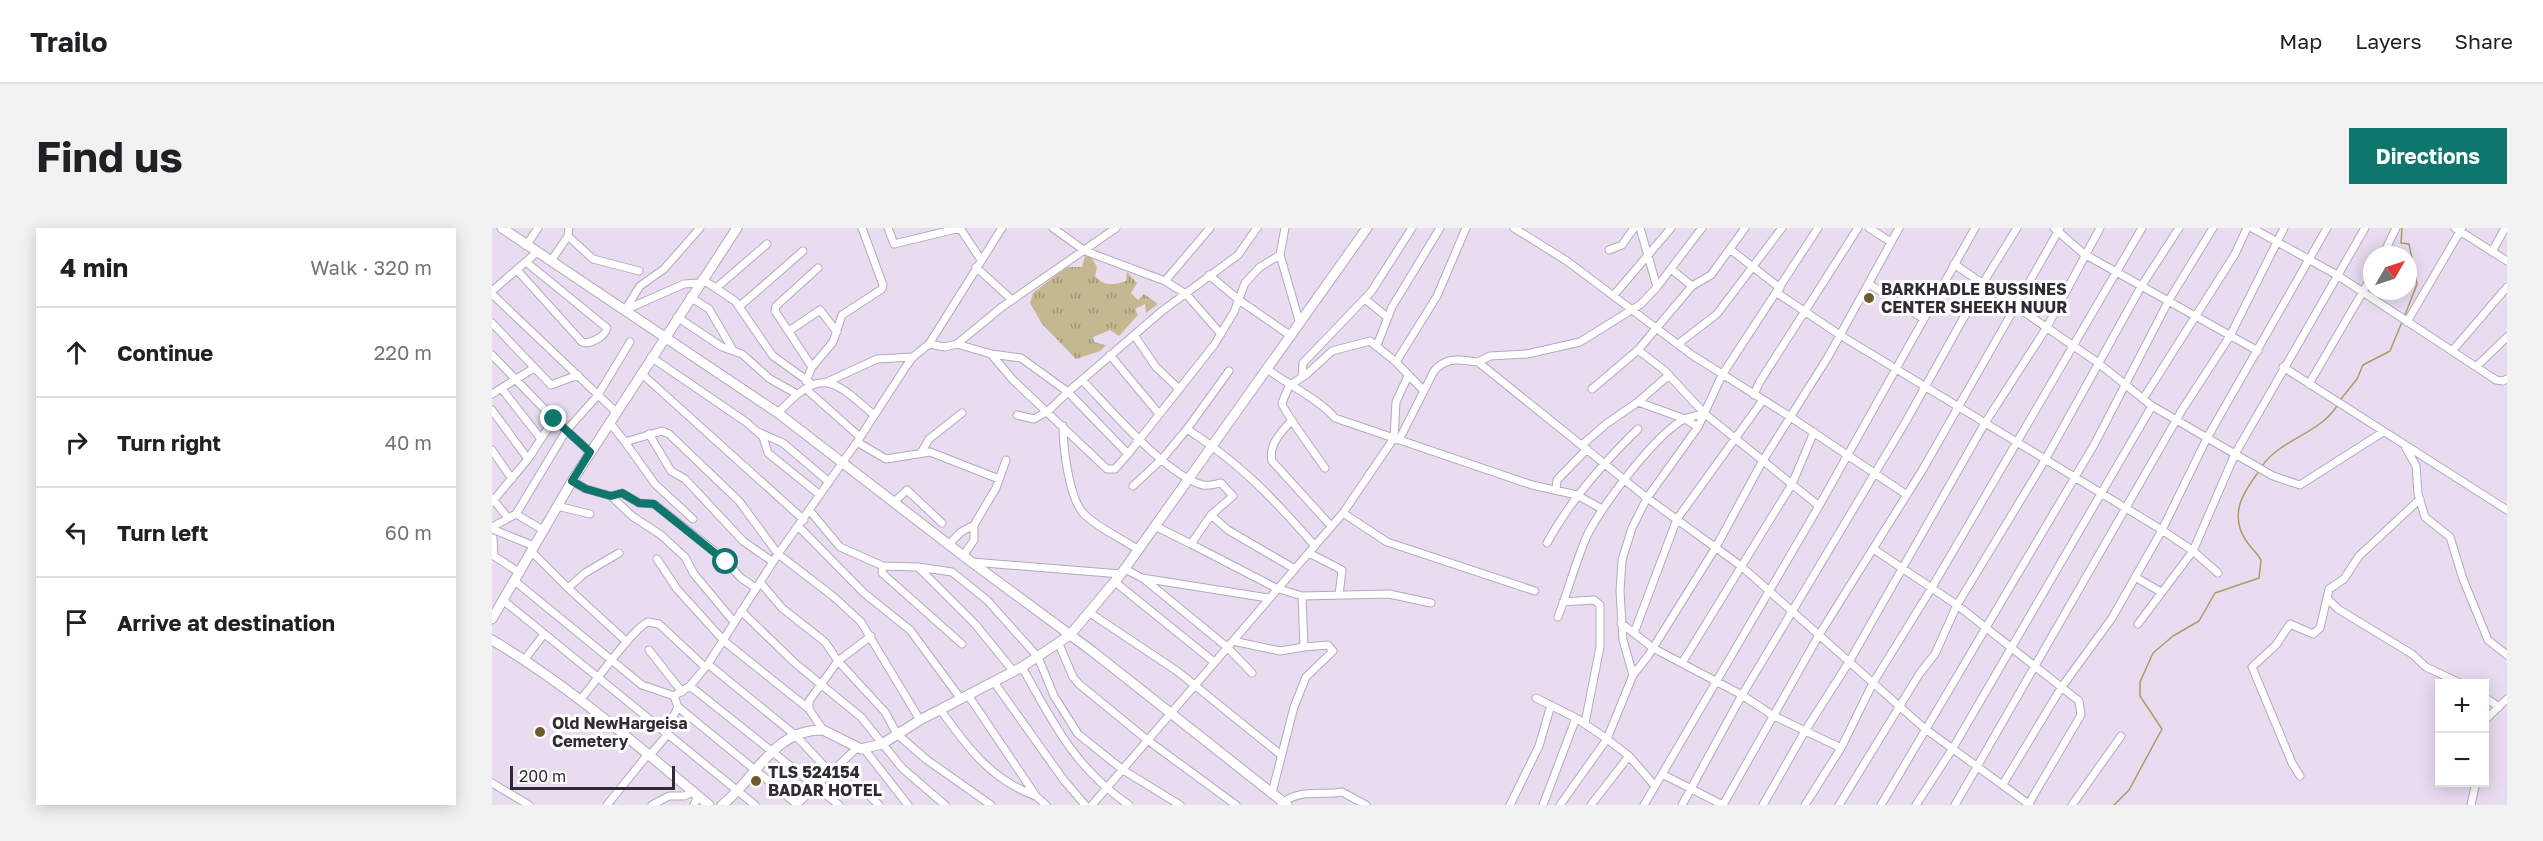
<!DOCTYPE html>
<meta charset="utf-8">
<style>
body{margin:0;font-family:"Golos Text",sans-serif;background:#f2f2f2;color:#202124}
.controls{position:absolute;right:18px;bottom:18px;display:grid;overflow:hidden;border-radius:0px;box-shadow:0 3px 15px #0003}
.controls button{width:54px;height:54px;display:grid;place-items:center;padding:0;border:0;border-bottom:2px solid #e0e0e0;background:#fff;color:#202124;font:30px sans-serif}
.compass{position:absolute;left:1871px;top:18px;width:54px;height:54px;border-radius:50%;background:#fff;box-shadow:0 3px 15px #0003;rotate:51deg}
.scale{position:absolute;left:18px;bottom:15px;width:165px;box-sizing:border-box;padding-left:6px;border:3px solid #312c34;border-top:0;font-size:16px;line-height:21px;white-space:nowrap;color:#312c34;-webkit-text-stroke:4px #fff;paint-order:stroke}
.stop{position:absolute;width:18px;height:18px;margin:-14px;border:4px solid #0f766e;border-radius:50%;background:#fff}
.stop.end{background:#0f766e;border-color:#fff;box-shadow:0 2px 6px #0008}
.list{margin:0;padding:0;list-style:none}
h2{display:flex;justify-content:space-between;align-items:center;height:78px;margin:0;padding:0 24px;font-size:26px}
h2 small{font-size:20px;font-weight:400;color:#757577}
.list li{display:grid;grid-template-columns:39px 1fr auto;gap:18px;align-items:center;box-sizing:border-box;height:90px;padding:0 24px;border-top:2px solid #e0e0e0}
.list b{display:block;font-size:22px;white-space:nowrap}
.list em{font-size:20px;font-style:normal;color:#757577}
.icon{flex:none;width:33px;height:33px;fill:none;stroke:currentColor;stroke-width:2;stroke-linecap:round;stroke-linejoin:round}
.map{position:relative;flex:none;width:2015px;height:577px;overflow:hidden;border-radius:0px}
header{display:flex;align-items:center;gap:36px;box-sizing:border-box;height:84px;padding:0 30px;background:#fff;border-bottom:2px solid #e0e0e0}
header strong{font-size:28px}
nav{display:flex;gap:33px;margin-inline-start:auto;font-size:21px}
.intro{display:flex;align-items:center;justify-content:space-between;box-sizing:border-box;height:144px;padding:0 36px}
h1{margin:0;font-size:42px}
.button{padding:15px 27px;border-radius:0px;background:#0f766e;color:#fff;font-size:21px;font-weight:700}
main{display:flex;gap:36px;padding:0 36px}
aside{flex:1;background:#fff;border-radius:0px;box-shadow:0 3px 15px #0003}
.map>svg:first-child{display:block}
</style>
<header>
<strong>Trailo</strong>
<nav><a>Map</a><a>Layers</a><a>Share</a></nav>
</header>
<div class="intro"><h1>Find us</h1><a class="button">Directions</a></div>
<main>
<aside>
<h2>4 min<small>Walk · 320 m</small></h2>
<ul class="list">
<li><svg class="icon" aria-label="ahead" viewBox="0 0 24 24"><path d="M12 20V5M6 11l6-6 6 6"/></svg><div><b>Continue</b></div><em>220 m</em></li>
<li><svg class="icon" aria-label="right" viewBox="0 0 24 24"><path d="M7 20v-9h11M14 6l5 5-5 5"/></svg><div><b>Turn right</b></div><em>40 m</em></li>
<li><svg class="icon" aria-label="left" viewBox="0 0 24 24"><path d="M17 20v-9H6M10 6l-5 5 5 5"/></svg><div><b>Turn left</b></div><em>60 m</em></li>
<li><svg class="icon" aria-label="arrive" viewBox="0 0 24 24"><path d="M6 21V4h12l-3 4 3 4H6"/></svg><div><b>Arrive at destination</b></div></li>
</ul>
</aside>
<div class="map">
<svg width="2015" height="577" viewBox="0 0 2015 577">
<defs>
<pattern id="grass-tufts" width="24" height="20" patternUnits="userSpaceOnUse" patternTransform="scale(1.5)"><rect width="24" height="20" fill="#c4b891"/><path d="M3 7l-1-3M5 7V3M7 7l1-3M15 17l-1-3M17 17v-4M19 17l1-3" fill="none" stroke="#a09677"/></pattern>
</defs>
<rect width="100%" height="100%" fill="#e9dcf1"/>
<!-- grass -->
<path fill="url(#grass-tufts)" d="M593 28 599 29 605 39 603 48C612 59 622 57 634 53L635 44 645 55 639 65 646 72 652 66 666 76 654 85 653 76 643 81 646 87 627 108 618 102 601 109 602 114 614 117 608 123 584 131 550 96 538 75 541 65 575 39H590Z"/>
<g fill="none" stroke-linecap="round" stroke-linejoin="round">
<!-- stream -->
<path stroke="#ad9c62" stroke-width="1.5" d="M1910 0 1909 15 1917 16 1925 56 1913 87
M1849 171 1865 151 1871 137 1898 123 1910 94
M1770 238C1789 211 1827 206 1845 178
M1622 577 1637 562 1670 501 1648 468V454L1661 425 1681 408 1707 393 1723 365 1767 350 1769 332C1765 325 1759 320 1755 314 1736 287 1751 264 1768 242"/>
<defs>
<path id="street" d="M396 0 402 16 468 0
M468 0 489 32
M561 0 593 23 673 53 694 66 729 106
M793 0 788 27 808 96
M1022 0 1075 33 1200 127 1297 188 1415 267
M1148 0 1165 59
M1210 0 1165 59 1149 76 1088 114 1035 126 998 128 986 134 1155 270 1249 338 1432 500 1538 577
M1253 0 1219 47 1200 58 1146 122 1172 142 1213 186 1327 278
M1377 0 1399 14
M1562 0 1592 26 1766 123
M1760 0 1845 47 2004 152 2011 153 2015 151
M1963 0 2015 33
M76 8 101 31 147 43
M34 18 46 0
M1117 22 1130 17 1142 0
M1239 22 1288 60
M2000 24 2013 0
M1891 27 1904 0
M59 33 76 8 77 0
M1462 36 1605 134 1660 178 1781 248 1808 257 1891 204
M484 39 520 72
M1179 41 1200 58
M25 42 90 114C99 117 113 108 115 100L34 34
M717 47 747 72 799 108
M210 51 243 73 281 128 320 156
M673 53 718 0
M1377 56 1432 91
M224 60 275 16
M0 63 44 25
M1285 65 1348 107 1670 302 1701 323 1726 345
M0 66 124 184
M1122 67 1179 0
M198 69 217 81 241 122
M873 71 895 89
M248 78 311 23
M133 82 148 58 172 41 208 0
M133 82 192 56 207 55
M185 89 230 119 250 126 278 151 305 166
M1915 94 1970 0
M0 95 59 157 86 147
M297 103 328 82 345 104
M642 107 664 139 686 160
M437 116 453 119 465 116 510 79 624 0
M465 116 499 126 529 130 576 164 670 83 746 27 765 0
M1186 116 1225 86 1290 0
M885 117 900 79 948 0
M1961 122 2015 59
M499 126 521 152 615 241H623L636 226
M0 127 62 191 98 224
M618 127 667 186
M159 129 254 194 271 209 276 225 328 267
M904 134 945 68 974 0
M1985 138 2015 109
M320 139 283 83 284 78 326 40
M1791 139 2015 282
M775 141C798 158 825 170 843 190L1040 257 1085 267 1110 281
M150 146 312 292
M810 149 811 135 879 64 920 0
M590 152C616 179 676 249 711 257 717 258 724 256 729 255L741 268 719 287 699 316 663 298
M314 153 320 139 341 114 350 87 390 61 391 57 370 0
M335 154 385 131 421 129
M1817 156 1880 48
M10 161 49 211
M314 161 368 209
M1100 161 1146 122
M0 166 42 140
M1262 167 1267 155 1366 0
M1651 171 1743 26 1755 0
M1146 174 1177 147
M0 182 36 231
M286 185C329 139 340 150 382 187
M525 187 542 191 556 183 576 164 636 226 722 117 742 84 753 55 768 39 788 27
M800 192C790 203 776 217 780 233L839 298
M118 195 133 214 170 203 177 206 247 273 286 326 342 369 369 394 428 492
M571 198C571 219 577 269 591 285 604 299 629 310 645 321
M695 201 737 143
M266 204 291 215 337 254
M157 206 179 243 193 251 251 313 281 334
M907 212 942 143C955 128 967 132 986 134
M133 214 163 256 201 291
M365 214 394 231 438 224 507 251
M1090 217 1114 196 1146 174 1193 191 1206 199
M1914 220 1924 238 1926 266 1933 289 1958 309 1971 351 1996 412 2015 427
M0 222 20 251
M430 223 437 211 470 185
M833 240C825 228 791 183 790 175L797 158 815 146 840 123 878 113 904 134 932 163
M80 253 94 261 119 268 140 288 169 307 193 329 202 346 242 394
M641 258 670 231 695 201C749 236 781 270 823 318
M1064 262 1065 252 1095 221
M119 268 130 265 147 275 162 276 230 329 249 350 264 360
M0 270 16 290
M0 274 36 231 62 191
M402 274 415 262 450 295
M65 278 98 286
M318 283 348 319 391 338
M851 285 895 314 1043 363
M24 286 51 302
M719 287 736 302 801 340
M0 299 24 286 74 203 106 167 138 114
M307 299 372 365 418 402 469 471
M0 301 42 318
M1 310 2 328
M1055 315C1079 271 1111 235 1146 201
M699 316 784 360 810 368 897 366 939 375
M456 317 469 304 482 297 504 260 514 232
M1383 322 1465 377 1587 473 1589 487 1536 577
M40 324 76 360 93 345 127 325
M817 325 850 342 847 367
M2 328 28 345
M471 328 482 312V297
M165 331 185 361 232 413 317 481
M480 334 629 346
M426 339 460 344 495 372 546 429 562 468 586 506 631 542 688 577
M633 341 650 350 776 370
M1643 349 1669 364
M652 351 735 419 760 445
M24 354 150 457 182 468 198 458 216 436 286 326 365 214 413 140 421 129 437 116 510 0
M268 354 290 380 333 414 346 433 393 484 405 506 435 532 499 577
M623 354 722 434
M76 360 135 414
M1835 370 1846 381 1920 426 1934 439 1968 455
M12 373 263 577
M1071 374 1102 372 1108 377V419L1093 495
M249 383 304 436 369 489 410 540 453 577
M598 385 685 443 789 527
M1066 389C1076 363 1083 336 1094 310 1106 282 1167 201 1195 190 1200 188 1207 187 1213 186
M1129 395 1161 420 1250 467 1280 487 1349 520
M1646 396 1701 323 1743 226 1873 0
M1142 405 1185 291 1271 172
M741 413 788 423 812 419
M566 414 581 449 587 456 654 511 744 577
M470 416 390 345 391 338 426 339 483 396 522 444
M157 422 190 464
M33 431 52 406
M1190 435 1300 256 1322 204
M216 436 303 507 338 544
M530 439C561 495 583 540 637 577
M1141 447 1156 428 1224 319 1270 234 1336 129 1407 0
M502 454 571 551 593 577
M198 458 347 577
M476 467 544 568 554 577
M1992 469 2007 479
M1044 470 1084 490 1115 511 1068 577
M88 472C102 456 142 399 156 394L167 396 213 439
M186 479 306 577
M448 481C475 519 499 552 544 568
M1992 493 2015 471
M331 502 317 481V473L346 433 379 408
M173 505 186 479 182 468
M373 522 416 577
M159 526 175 507
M1170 546 1231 577
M1808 548 1800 535 1760 439 1784 417 1798 396 1821 406 1828 400 1837 361 1852 351 1867 328 1928 271
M0 555 37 577
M1511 556 1569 460 1620 390 1670 302 1715 210 1835 0
M1163 558 1137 528 1115 511 1141 447 1131 412 1128 363 1130 332 1140 300 1155 270 1206 199 1230 147 1326 0
M369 560 387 577
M780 565 802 479 814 449 841 423 836 417 812 419 810 368
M115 577 157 525
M160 577 177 568H192L201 564
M202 577 206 568
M304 577 365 520
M600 577 851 285 902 210 904 174 916 148
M789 577C805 560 829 568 850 564L874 577
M1018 577 1047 518 1059 477
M1051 577 1084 490
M1099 577 1137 528
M1152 577 1327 278 1483 0
M1190 577 1250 467 1413 195 1491 55 1525 0
M1231 577 1327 407 1431 241 1568 0
M1271 577 1313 503 1357 434 1493 195 1555 99 1608 0
M1313 577 1349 520 1381 455 1439 361 1650 0
M1347 577 1428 445 1443 426 1465 377 1553 232 1650 57 1687 0
M1389 577 1602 217 1677 72 1721 0
M1424 577 1461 520 1660 178
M1463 577 1690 182 1738 108 1792 0
M1580 577 1629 508
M1979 577 1984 554"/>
<path id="secondary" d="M10 0 286 185 478 333 600 423 795 577
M0 391 80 253 245 0
M0 412C78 458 147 519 217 577
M230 577C264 551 281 501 331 502L369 521 390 516 428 492 530 439 578 407 629 346 875 0"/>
</defs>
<!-- street casing -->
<use href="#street" stroke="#b4a8bd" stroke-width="9"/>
<!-- secondary casing -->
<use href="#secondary" stroke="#b4a8bd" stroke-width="11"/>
<!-- street -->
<use href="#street" stroke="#fff" stroke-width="7"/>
<!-- secondary -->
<use href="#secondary" stroke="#fff" stroke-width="9"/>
</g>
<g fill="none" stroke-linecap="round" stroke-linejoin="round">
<!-- route -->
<path stroke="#0f766e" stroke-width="8" d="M62 191 98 224 80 253 94 261 119 268 130 265 147 275 162 276 234 334"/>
</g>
<!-- markers -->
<g fill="#6b5c29" stroke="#fff" stroke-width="2">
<circle cx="1377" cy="70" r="6"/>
<circle cx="48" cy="504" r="6"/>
<circle cx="264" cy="553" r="6"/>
</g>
<g text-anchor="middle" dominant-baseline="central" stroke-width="6" stroke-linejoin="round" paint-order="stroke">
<!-- poi labels -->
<g font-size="16" font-weight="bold" fill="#312c34" stroke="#fff" text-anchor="start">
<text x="1389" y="61">BARKHADLE BUSSINES<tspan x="1389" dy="18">CENTER SHEEKH NUUR</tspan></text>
<text x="60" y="495">Old NewHargeisa<tspan x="60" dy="18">Cemetery</tspan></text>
<text x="276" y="544">TLS 524154<tspan x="276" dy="18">BADAR HOTEL</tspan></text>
</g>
</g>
</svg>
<div class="controls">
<button>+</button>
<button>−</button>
</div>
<svg class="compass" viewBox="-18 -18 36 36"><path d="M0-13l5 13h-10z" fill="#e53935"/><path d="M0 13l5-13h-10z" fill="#757577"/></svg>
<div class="scale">200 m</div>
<div class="stop" style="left:234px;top:334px"></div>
<div class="stop end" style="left:62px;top:191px"></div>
</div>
</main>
